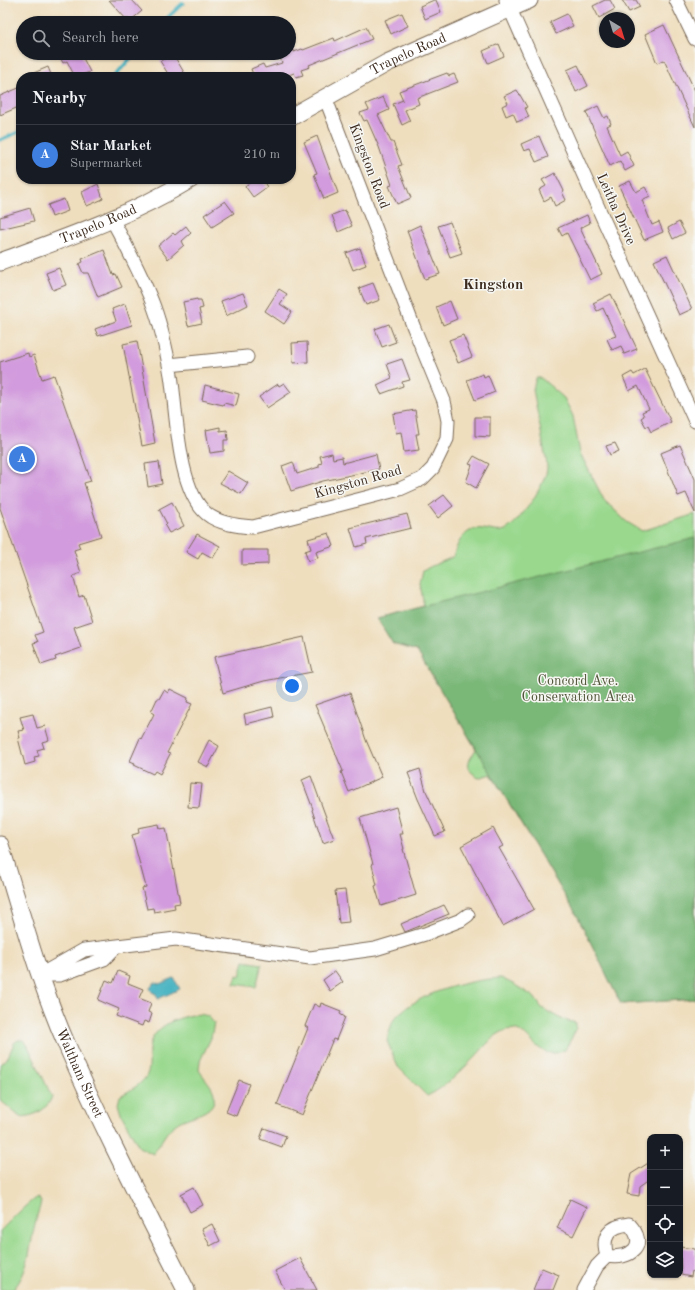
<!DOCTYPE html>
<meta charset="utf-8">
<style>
body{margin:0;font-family:"Old Standard TT",serif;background:#20242c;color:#f1f3f6}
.controls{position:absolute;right:12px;bottom:12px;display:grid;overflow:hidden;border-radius:8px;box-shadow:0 1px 3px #0004}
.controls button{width:36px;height:36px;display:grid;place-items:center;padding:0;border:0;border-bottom:1px solid #363941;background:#171b24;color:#f1f3f6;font:20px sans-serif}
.compass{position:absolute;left:599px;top:12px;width:36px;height:36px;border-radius:50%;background:#171b24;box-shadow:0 1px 3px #0004;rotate:142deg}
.you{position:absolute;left:292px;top:686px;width:14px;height:14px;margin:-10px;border:3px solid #fff;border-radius:50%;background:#1a73e8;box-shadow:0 0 0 6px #1a73e833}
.badge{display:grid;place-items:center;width:26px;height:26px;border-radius:50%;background:#1a73e8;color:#fff;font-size:13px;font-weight:700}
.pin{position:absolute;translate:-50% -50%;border:2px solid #fff;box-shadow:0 1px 4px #0006}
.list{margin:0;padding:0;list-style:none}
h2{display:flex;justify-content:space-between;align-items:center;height:52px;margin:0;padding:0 16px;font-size:17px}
h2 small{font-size:13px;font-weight:400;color:#9ea1a6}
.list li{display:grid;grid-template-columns:26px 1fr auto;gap:12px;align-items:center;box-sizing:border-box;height:60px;padding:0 16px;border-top:1px solid #363941}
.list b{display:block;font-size:15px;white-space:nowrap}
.list p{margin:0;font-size:13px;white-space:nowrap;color:#9ea1a6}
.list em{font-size:13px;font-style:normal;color:#9ea1a6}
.icon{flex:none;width:22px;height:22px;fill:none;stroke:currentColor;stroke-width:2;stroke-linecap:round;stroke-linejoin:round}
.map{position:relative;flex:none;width:695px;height:1290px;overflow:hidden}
.search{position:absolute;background:#171b24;box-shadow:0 1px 3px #0004;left:16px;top:16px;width:280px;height:44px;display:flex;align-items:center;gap:10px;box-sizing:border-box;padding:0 14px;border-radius:22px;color:#9ea1a6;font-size:15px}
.panel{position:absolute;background:#171b24;box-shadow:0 1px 3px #0004;left:16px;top:72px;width:280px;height:112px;border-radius:16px}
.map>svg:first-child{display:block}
</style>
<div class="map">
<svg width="695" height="1290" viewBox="0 0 695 1290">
<rect width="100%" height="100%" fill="#f6f6f2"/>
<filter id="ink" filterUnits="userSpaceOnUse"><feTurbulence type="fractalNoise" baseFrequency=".025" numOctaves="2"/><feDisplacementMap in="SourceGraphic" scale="8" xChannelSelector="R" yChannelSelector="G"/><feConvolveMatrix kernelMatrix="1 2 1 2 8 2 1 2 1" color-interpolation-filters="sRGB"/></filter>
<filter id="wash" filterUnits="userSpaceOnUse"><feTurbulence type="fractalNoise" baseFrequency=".012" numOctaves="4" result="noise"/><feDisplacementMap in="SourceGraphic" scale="16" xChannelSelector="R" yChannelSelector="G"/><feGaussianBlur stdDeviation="0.9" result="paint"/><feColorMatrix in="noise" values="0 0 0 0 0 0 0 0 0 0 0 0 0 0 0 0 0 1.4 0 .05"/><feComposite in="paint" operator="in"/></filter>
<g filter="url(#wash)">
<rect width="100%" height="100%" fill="#efdebe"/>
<!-- green -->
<path fill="#99d88d" stroke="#6a8156" d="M536 378H541L564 398 573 416 580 453 604 500 627 522 642 531 695 514V999L621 1004 578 917 491 774 478 778 468 769 469 761 476 749 417 651 393 644 377 618 424 606 420 584 423 571C433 564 444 562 454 556 457 541 467 526 484 529 492 530 497 533 505 530 519 524 547 482 547 468 547 460 544 451 543 444 540 425 536 407 533 389Z
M244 961 262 964 256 987 234 984 237 975 240 976Z
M501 978 515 985 534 997 542 1008 559 1018 576 1023C577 1032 569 1041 565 1050 535 1065 530 1023 507 1030 492 1034 481 1052 470 1062 457 1075 444 1088 427 1096L398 1067 387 1041C389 1034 391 1023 395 1018 416 993 469 980 501 978Z
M200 1014 208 1016 214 1023 211 1038 200 1061 199 1070C203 1077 213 1086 214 1094 218 1115 187 1115 176 1124 165 1131 161 1144 153 1154L139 1147 121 1114 118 1104 120 1096C129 1091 145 1083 148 1072 151 1064 147 1053 150 1044 156 1024 181 1016 200 1014Z
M18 1040H23L27 1044 52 1097C46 1111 35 1116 20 1117L0 1100V1064L8 1057 14 1043Z
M38 1197 41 1202C40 1208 37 1214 36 1220 29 1245 31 1269 13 1290H0V1231C6 1225 32 1198 38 1197Z"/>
<!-- forest -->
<path fill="#7ab878" stroke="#5a714b" d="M695 538V999L621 1004 578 917 417 651 393 644 377 618Z"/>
<!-- water -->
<path fill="#43b1c0" stroke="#3f6e6f" d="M174 978 180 989 158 999 156 994 152 992 150 988 155 982 159 984Z"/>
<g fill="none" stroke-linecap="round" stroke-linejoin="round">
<!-- stream -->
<path stroke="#43b1c0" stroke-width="3.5" d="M162 23 183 3
M114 77 135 53
M0 140 21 131"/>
</g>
<g id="blocks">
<!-- building -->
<path fill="#d29bdd" d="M109 0H132L142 11 130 21 127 17 126 19Z
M434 0H436L441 12 425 19 420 6Z
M605 0H610L615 9 599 18 593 6Z
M622 0H636L640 7 629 12Z
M402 13 408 26 391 34 385 20Z
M567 14 573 26 556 34 550 22Z
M664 25 695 91V127L664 60 657 63 645 34Z
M366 27 372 39 309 65 310 67 301 70 303 75 296 77 294 73 284 77H254L251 69 263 64 265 68 282 63 280 58 287 56 286 53 294 50V52L302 49 303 50 334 38 335 41Z
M499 44 504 56 488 63 483 51Z
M58 53H83L81 54 90 72 75 77 67 61 63 63Z
M173 54 185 74 180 77H170L160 61Z
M578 65 588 86 576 92 567 70Z
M48 67 52 77H24Z
M447 73 449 76 454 74 458 82 417 98 419 104 405 110 410 121 402 125 393 104 403 100 399 91Z
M21 87V106L0 115V96Z
M517 90 527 107 525 108 529 117 517 122 513 113 506 116 502 106 508 103 504 96Z
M383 97 389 110 378 115 391 142H393L402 165 398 166 411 198 397 204 389 186 392 185 379 147 367 120 364 121 360 113 369 110 366 104Z
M598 106 604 118 608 116 611 124 607 126 620 155 627 151 634 166 625 171 620 161 610 166 586 112Z
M317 136 338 193 324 199 314 174 317 173 304 142Z
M539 136 548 157 536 162 530 149 524 151 521 144Z
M555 173 564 191 562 192 566 200 555 206 551 197 544 201 539 190 546 186 542 180Z
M255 179H262L267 187 253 197 245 186Z
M630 181 636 192 645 187 650 196 642 200 652 225 659 222 663 232 644 240 619 186Z
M98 184 103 199 87 206 82 192Z
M64 199 68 211 52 217 48 205Z
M225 201 234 213 212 227 204 215Z
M30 208 34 221 0 229V217Z
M345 210 352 226 338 232 332 215Z
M587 215 590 223 580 228 602 274 590 280 567 233 562 236 558 228Z
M450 222 462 253 450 257 438 226Z
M679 222 685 233 673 239 668 228Z
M420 225 440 274 425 279 407 231Z
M186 226 191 233 182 241 184 245 168 259 158 246 173 233 175 235Z
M360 248 366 265 353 270 346 253Z
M104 250 113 275 116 274 122 287 98 297 88 273H83L79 264 83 262 82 259Z
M667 255 692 309 679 315 654 261Z
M59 268 66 285 53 290 46 273Z
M373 283 380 300 366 305 359 288Z
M279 289 287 294 280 304 292 312 284 324 265 311Z
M243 293 248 305 226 316 221 301Z
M611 294 637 349 624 354 621 346 612 350 607 339 616 336 603 308 597 311 593 303Z
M197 299V300H201L203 308 199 309 202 323 188 326 183 302Z
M450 301 457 319 443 325 436 307Z
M125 304 132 325 98 336 95 329 116 321 112 309Z
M389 324 396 342 382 347 375 329Z
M463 335 472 357 458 363 449 340Z
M137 341 155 443 142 446 123 344Z
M307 342 308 362 293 363 292 343Z
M28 353 29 357 34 355 42 379 54 375 91 481 84 483 101 536 78 543 80 548 74 550 81 573 73 576 79 597 84 595 92 621 74 627 81 648 55 657 56 660 41 665 33 643 38 642 35 635 43 632 0 508V362Z
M402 359 410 380 402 382 403 386 381 394 377 385 392 378 387 364Z
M645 369 671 422 651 432 648 426 646 427 641 418 644 416 642 412 649 409 638 386 629 391 623 377 632 372 634 375Z
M483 374 484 377 488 375 495 392 475 400 467 380Z
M284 383 291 392 267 408 259 397 278 384 279 386Z
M205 385 239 394 236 406 224 403 223 405 202 400Z
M415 410 419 434H416L419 450 404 452 401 432 396 433 393 414Z
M475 417H490V437L475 436Z
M220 427V431L227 430 228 440H224V451L210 453 206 430Z
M615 443 619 451 610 455 606 446Z
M680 445 695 479V513L686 493 678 496 661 453Z
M332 453 333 459 342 457 343 463 376 454 379 469 323 481 291 491 282 466 293 462 297 474 319 467V464L322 463 320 456Z
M474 456 489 464 476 488 466 482 472 465 469 464Z
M159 462 162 484 148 487 145 464Z
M228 471 248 483 241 494 220 483Z
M444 495 453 506 438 518 429 506Z
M172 502 184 526 169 533 165 526 167 524 159 509Z
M407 514 411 528 366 539 367 544 356 547 350 528Z
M329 533 334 546 316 552 318 558 308 561 305 551 311 549 308 539Z
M197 534 220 546 213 558 202 552 198 559 186 552Z
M242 550H268V564L242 565Z
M304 637 312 672 264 681 223 693 214 657Z
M170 689 188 698 187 702 192 704 167 753 170 754 160 774 155 771 153 774 134 765 135 763 130 761 140 738 141 739 154 714 151 712 157 699H159L164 690 168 693Z
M350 693 366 740 382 777 349 792 341 772 343 771 315 705Z
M272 707 274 717 246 724 244 714Z
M33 714 37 728 45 726 49 740 42 742 44 748 37 750 39 756 34 757 35 762 25 765 18 738H20L18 731 24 730 20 717Z
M209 740 219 746 208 767 198 762Z
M420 769 426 791 445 832 435 836 418 799 408 773Z
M311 776 334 839 323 843 312 810 313 809 302 780Z
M190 783 202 784 199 808 188 807Z
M396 807 403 834H400L404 849H403L416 895 381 906 375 886 377 885 372 865 373 864 360 818Z
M159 824 160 829 166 828 180 903 174 904 175 908 154 912 153 908 147 909 142 888 146 887 132 835 139 833 138 828Z
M493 828 503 846 499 848 534 909 503 926 461 846Z
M345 890 349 922 339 923 335 891Z
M444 905 449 914 405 932 401 924Z
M118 971 130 976 128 983 143 989 139 998 151 1003 148 1012 152 1014 149 1023 144 1021 142 1026 116 1016 119 1009 98 1000 106 980 113 983Z
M335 971 343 982 330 991 323 980Z
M321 1003 341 1011 340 1014 345 1017 336 1040 333 1039 302 1115 277 1105 308 1028 305 1026 314 1004 320 1007Z
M239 1080 249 1084 236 1116 226 1112Z
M264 1128 286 1136 282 1147 260 1139Z
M650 1162V1179L640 1186 639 1196 627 1194 631 1174Z
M194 1187 203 1205 190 1212 181 1194Z
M570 1199 587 1207 573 1236 557 1228Z
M212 1224 220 1241 210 1246 202 1229Z
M680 1247 695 1249V1271H692L691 1277 681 1275Z
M300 1258 317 1290H285L275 1271Z
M542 1268 559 1275 553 1290H533Z"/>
</g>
</g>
<g filter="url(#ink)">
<use href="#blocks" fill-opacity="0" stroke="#7a6956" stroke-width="1"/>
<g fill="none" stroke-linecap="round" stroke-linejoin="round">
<defs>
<path id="minor" d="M506 0 605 223 695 421
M676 0 695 39
M112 219C127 248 143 277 154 307 162 329 167 353 171 375 177 413 177 489 207 514 219 524 239 526 253 527L400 489 422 479 433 468 447 439 448 421 444 401 414 328 325 97
M169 365 247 357
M40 975 84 950 176 939 310 958 375 949 425 934 461 920 468 915
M42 975H60L104 959 117 946
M629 1224C649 1245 631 1260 607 1256 601 1237 609 1226 629 1224Z
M584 1290 597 1266 607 1256"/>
<g id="major">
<path id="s1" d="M291 117 387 63 529 0"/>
<path id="s2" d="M0 262C66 238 132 215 191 179"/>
<path id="s3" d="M0 845C21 912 38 979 66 1043 102 1127 145 1209 186 1290"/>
</g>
</defs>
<!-- minor casing -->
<use href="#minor" stroke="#7a6956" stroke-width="15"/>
<!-- major casing -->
<use href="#major" stroke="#7a6956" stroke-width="19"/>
<!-- minor -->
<use href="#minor" stroke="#fff" stroke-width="13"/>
<!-- major -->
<use href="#major" stroke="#fff" stroke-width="17"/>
</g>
</g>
<g text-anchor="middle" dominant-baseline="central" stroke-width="3" stroke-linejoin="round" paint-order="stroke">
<!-- street labels -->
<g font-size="14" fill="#3b2a1e" stroke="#f6f6f2">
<text stroke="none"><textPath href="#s1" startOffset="133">Trapelo Road</textPath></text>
<text transform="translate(369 166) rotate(69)">Kingston Road</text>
<text transform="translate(616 209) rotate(66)">Leitha Drive</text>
<text stroke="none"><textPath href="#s2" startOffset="105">Trapelo Road</textPath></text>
<text transform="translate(358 482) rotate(-16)">Kingston Road</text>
<text stroke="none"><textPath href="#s3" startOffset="242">Waltham Street</textPath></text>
</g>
<!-- park labels -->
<g font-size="14" fill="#52563a" stroke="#f6f6f2">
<text x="578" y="681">Concord Ave.<tspan x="578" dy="16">Conservation Area</tspan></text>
</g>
<!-- neighbourhood labels -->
<g font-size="15" font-weight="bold" fill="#3b2a1e" stroke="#f6f6f2">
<text x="493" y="285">Kingston</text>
</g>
</g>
</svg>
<div class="controls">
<button>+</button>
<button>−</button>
<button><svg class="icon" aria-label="locate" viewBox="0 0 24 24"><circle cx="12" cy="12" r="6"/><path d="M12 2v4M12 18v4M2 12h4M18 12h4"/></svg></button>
<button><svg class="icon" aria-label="layers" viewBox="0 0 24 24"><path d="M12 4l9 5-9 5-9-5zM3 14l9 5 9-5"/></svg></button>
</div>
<svg class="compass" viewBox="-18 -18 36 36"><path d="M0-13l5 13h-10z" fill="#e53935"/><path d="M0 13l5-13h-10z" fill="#9ea1a6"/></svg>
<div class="you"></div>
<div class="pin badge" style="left:22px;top:459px;background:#3f7fe0">A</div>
<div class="search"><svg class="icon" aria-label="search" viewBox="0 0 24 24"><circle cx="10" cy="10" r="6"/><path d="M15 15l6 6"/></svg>Search here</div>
<section class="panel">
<h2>Nearby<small></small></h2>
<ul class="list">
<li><span class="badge" style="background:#3f7fe0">A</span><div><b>Star Market</b><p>Supermarket</p></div><em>210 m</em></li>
</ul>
</section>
</div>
